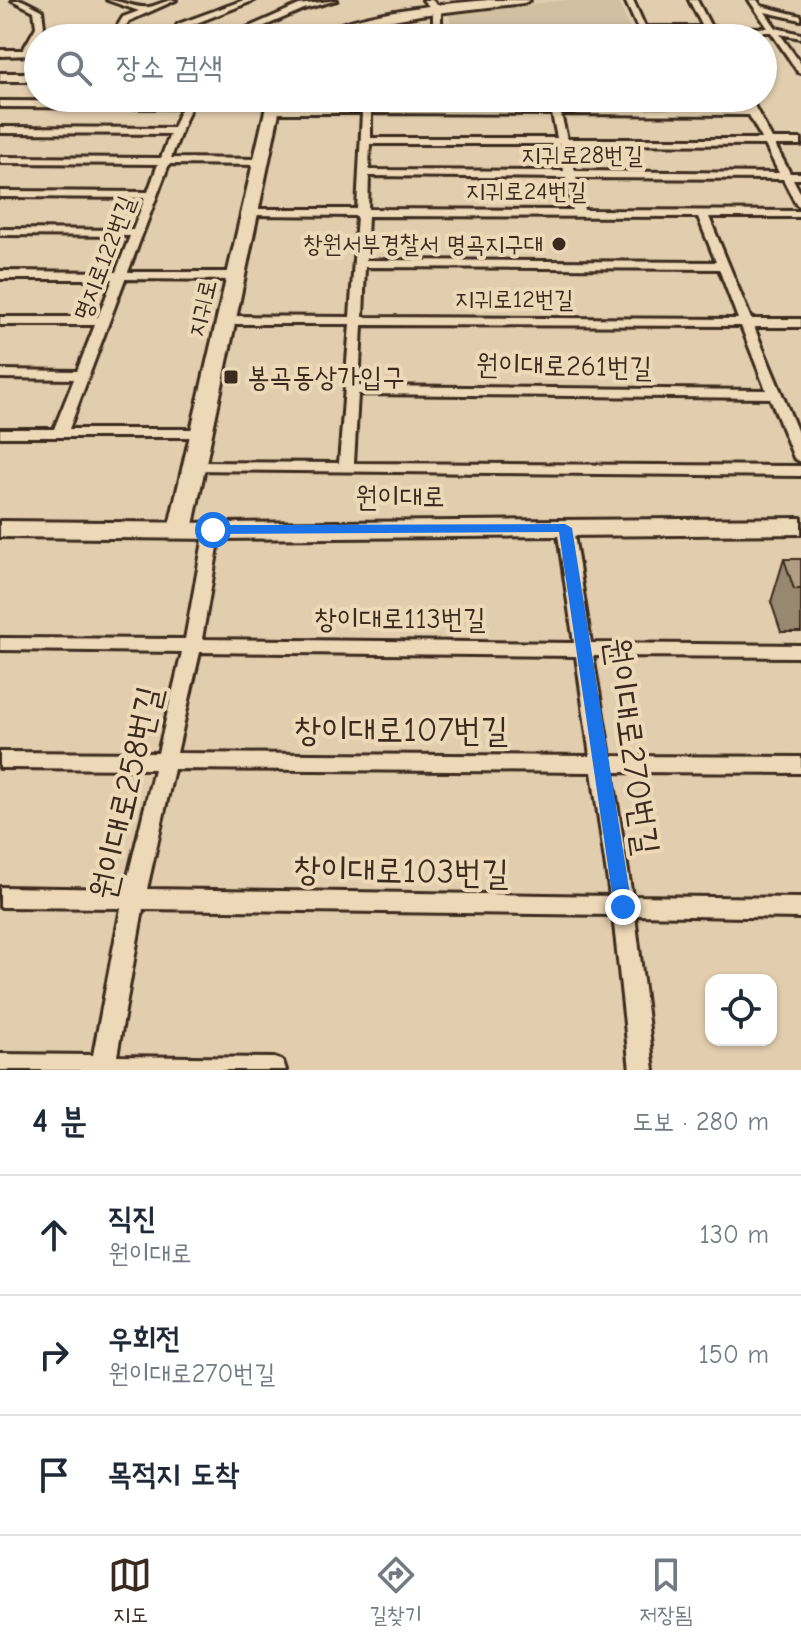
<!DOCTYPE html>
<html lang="ko">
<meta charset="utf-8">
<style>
body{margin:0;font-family:"Comic Neue","Poor Story",sans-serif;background:#f6f6f7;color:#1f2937}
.controls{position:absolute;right:24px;bottom:24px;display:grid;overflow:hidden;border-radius:16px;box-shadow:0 2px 6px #0004}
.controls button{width:72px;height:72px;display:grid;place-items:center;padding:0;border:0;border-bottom:2px solid #e0e1e3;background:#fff;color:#1f2937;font:40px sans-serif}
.stop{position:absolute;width:24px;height:24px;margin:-18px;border:6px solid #1a73e8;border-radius:50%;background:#fff}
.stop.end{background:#1a73e8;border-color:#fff;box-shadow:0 2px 8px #0008}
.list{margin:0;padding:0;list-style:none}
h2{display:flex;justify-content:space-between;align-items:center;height:104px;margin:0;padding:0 32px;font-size:34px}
h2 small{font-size:26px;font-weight:400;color:#747a83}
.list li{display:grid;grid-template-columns:52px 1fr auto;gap:24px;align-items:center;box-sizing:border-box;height:120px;padding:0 32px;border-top:2px solid #e0e1e3}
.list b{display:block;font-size:30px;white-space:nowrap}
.list p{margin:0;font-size:26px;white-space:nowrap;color:#747a83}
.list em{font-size:26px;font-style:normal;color:#747a83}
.icon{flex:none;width:44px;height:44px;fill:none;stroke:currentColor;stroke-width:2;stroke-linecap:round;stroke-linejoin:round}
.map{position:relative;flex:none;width:801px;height:1070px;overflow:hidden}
.search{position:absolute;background:#fff;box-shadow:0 2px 6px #0004;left:24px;right:24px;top:24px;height:88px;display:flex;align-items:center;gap:20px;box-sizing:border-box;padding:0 28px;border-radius:44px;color:#747a83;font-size:30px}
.sheet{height:464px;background:#fff}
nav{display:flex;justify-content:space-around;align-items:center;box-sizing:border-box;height:112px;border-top:2px solid #e0e1e3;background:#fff;font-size:22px;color:#747a83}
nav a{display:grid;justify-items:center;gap:4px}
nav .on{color:#3b2a1e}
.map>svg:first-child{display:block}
</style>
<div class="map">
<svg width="801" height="1070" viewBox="0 0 801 1070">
<rect width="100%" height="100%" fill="#e2ceae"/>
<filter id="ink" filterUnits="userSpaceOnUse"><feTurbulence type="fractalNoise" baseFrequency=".0125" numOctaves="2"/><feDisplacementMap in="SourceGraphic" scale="16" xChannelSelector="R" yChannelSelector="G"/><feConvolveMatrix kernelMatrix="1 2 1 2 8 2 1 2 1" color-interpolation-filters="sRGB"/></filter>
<g filter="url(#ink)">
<!-- built -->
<path fill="#d3bfa1" d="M568 0H618L633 38H452L449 13Z"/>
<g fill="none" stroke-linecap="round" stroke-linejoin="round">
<defs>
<path id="street" d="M12 0H22L42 10 44 27 32 50 37 51V55L0 56V50H23L36 27 34 11Z
M107 0C120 0 137 9 149 7 159 5 165 0 176 0L129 21 120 35H171L178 24 244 0H255L184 28 179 34H233L299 5 337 0 304 9 237 38H110L123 17 139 11Z
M423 0H432L441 9V38H433V10Z
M625 0H633L645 27H703L689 0H697L711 27 768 28 749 0H757L761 6 801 16V20L765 12 776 28 801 34V38L780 34 801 64V73L798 72 771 32H714L717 38H709L706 32 647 31 648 38H642Z
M184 98H194L171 158 261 159 266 162 261 165 169 164 128 272H236L242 276 236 280 125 279 69 429H201L208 433 201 437H0V429H54L74 379 0 378V370L77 371 95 325H0V317H98L113 279H0V271L116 272 130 236 0 235V229L133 230 145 198 0 197V191L148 192 158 164 0 163V157L161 158 170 134 0 133V127L173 128 181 108 0 107V101L183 102Z
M364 98H370L371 108 746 109 740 98H750L772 139H801V145H775L790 173H801V179H793L801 194V207L796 204 783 179 576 178 584 210 801 211V217H709L751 319H801V327H754L801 440V462L794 458 770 398 358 394 354 463 801 466V476L188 470 186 467 188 464 193 462 339 463 350 324H226L220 320 226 316 350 317 357 216 250 215 245 212 250 209H357L362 113H273L268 110 273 107 362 108ZM371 113 552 114 557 138H371ZM561 114 749 115 762 139H567ZM370 144H559L564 171 369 170ZM568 144 765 145 779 173 575 171ZM369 176 566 178 573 210 368 209ZM368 216 698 217 716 262 366 260ZM365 267 719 269 738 319 363 317ZM362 325 741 326 766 390 359 386Z
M565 523 573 528 591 643 801 645V657L593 656 610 756 801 757V773L612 772 632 896 801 898V918L635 915 654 1070H630L613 915 143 909 117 1056 274 1058 283 1061 286 1070H0V1054L93 1055 121 908 0 907V887L125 889 154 769 0 768V752L158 753 182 652 0 650V638L185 639 205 530 213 525 221 530 202 639 574 643 557 528ZM200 652 576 656 590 756 177 753ZM174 769 592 772 610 896 147 889Z"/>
<path id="secondary" d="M488 0H530L524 3 420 15 372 24 330 38H313C346 12 444 4 488 0Z
M0 73H38V81H0Z
M268 98H282L192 530 188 536H172L168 530Z"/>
<path id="primary" d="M801 518V534L221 539 0 537V521L221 523Z"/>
</defs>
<!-- street casing -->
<use href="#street" stroke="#3b2a1e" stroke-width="6"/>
<!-- secondary casing -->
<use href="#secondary" stroke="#3b2a1e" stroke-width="6"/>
<!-- primary casing -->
<use href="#primary" stroke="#3b2a1e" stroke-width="6"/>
<!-- street -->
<use href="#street" fill="#edd8b7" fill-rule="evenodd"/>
<!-- secondary -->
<use href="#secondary" fill="#edd8b7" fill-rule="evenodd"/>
<!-- primary -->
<use href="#primary" fill="#edd8b7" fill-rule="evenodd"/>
</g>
<!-- wall -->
<path fill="#988771" stroke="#3b2a1e" stroke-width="2" d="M784 559H801V632H781L771 602Z"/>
<!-- building -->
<path fill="#b19d83" stroke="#3b2a1e" stroke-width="2" d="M784 559H801V589H794Z"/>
</g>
<!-- route -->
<path fill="#1a73e8" d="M565 524 572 528 632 907 629 913 623 915 617 913 614 907 559 532 213 534 207 530 213 525Z"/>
<!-- markers -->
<g fill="#3b2a1e" stroke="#edd8b7" stroke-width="3">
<circle cx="559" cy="244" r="8"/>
<rect x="223" y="369" width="16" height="16" rx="4"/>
</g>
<g text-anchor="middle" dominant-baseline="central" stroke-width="8" stroke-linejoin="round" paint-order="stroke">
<!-- far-street labels -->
<g font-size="24" fill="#3b2a1e" stroke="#edd8b7">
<text x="582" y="155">지귀로28번길</text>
<text x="526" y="191">지귀로24번길</text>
<text transform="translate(104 258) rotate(-69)">명지로122번길</text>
<text x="514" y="299">지귀로12번길</text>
<text transform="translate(202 308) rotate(-77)">지귀로</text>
</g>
<!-- far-poi labels -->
<g font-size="24" fill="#3b2a1e" stroke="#edd8b7" text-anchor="end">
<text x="543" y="244">창원서부경찰서 명곡지구대</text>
</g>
<!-- street labels -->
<g font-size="28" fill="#3b2a1e" stroke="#edd8b7">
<text transform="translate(564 366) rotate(1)">원이대로261번길</text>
<text x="400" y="497">원이대로</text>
<text x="400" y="619">창이대로113번길</text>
</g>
<!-- poi labels -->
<g font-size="28" fill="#3b2a1e" stroke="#edd8b7" text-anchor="start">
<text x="247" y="377">봉곡동상가입구</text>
</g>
<!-- near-street labels -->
<g font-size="34" fill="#3b2a1e" stroke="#edd8b7">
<text x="401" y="730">창이대로107번길</text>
<text transform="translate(632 746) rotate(82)">원이대로270번길</text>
<text transform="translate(126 793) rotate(-77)">원이대로258번길</text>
<text transform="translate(401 871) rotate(1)">창이대로103번길</text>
</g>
</g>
</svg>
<div class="controls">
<button><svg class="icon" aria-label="locate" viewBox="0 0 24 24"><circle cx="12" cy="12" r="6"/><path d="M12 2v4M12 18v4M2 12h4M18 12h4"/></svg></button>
</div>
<div class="stop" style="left:213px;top:530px"></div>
<div class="stop end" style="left:623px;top:907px"></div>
<div class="search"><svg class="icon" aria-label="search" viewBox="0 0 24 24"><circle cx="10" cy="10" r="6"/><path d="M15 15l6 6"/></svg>장소 검색</div>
</div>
<section class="sheet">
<h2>4 분<small>도보 · 280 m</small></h2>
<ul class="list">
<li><svg class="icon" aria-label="ahead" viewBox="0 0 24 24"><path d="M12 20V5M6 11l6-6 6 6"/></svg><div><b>직진</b><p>원이대로</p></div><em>130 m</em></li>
<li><svg class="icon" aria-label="right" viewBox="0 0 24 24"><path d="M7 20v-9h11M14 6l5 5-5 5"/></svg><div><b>우회전</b><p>원이대로270번길</p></div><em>150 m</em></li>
<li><svg class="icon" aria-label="arrive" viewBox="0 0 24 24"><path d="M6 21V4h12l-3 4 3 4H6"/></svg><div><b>목적지 도착</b></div></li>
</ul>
</section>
<nav>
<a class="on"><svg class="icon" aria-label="map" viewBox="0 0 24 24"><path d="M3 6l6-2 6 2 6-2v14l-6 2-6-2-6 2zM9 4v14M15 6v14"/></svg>지도</a>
<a><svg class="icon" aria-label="directions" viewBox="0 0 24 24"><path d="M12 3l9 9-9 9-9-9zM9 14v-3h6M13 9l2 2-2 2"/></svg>길찾기</a>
<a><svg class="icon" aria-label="saved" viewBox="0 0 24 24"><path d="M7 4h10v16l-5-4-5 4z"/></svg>저장됨</a>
</nav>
